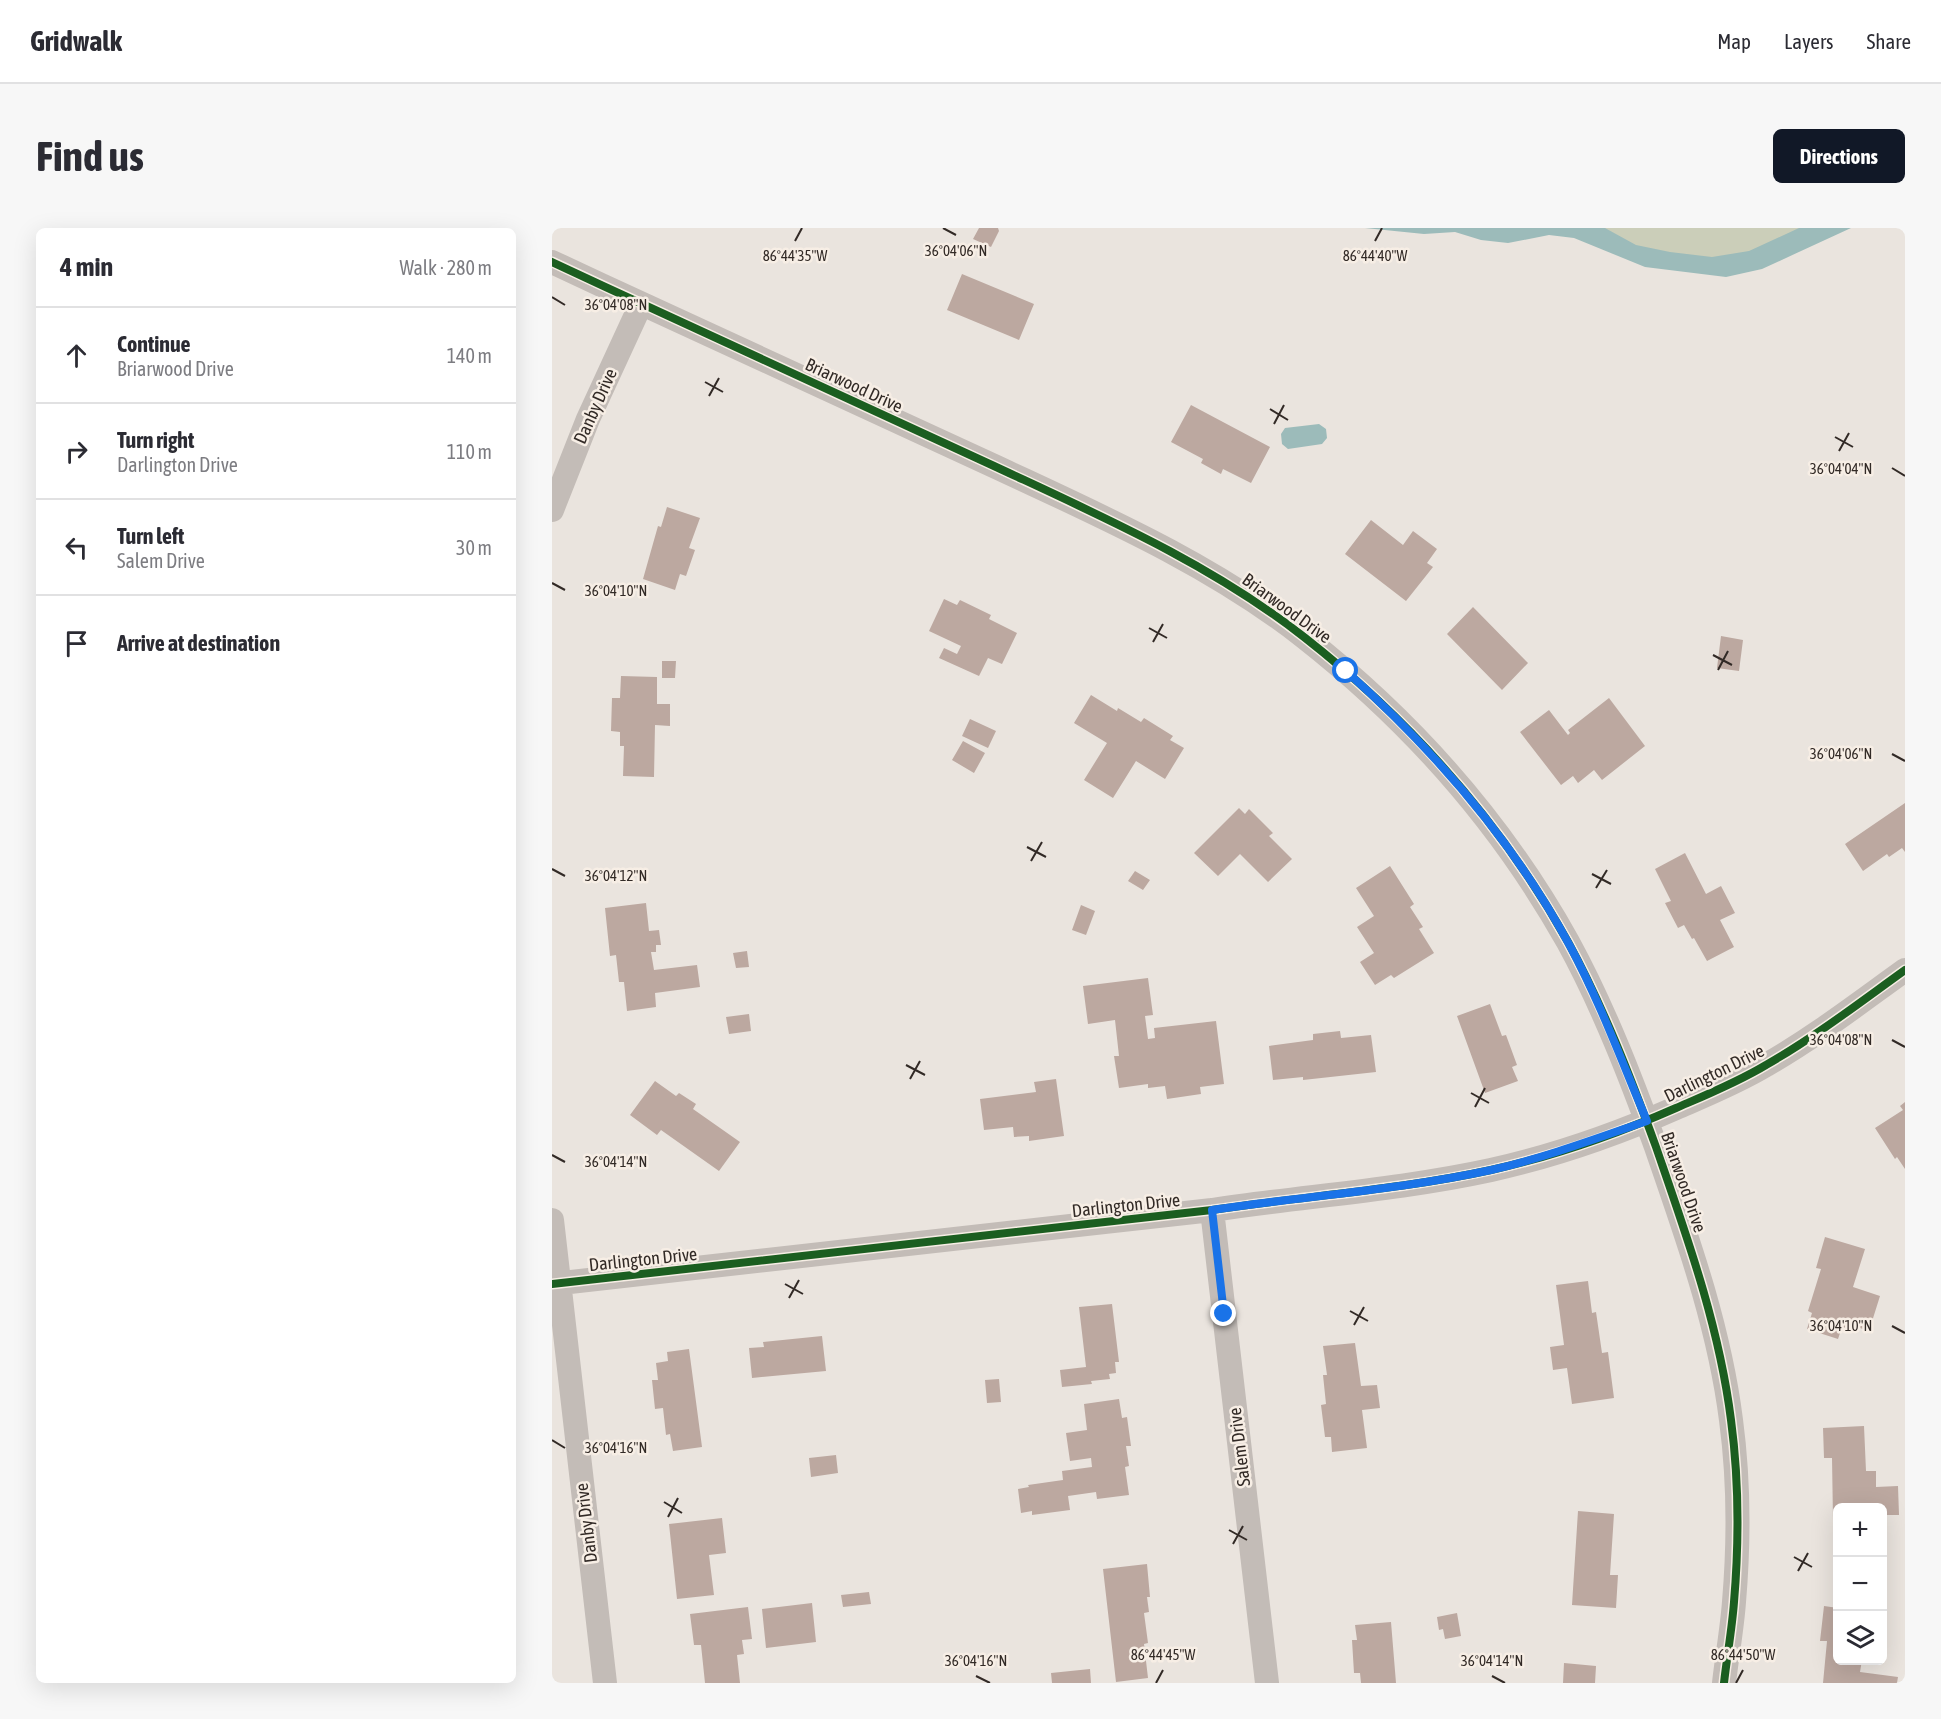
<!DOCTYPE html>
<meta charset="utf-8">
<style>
body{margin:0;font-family:"Asap Condensed",sans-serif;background:#f7f7f7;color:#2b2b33}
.controls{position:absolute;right:18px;bottom:18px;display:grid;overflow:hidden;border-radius:9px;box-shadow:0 6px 24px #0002}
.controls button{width:54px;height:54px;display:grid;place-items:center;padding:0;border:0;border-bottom:2px solid #e1e1e2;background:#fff;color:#2b2b33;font:30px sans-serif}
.stop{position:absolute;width:18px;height:18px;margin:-14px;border:4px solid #1a73e8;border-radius:50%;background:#fff}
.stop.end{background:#1a73e8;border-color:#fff;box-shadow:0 2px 6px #0008}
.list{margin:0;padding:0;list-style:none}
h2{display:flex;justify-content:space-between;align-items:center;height:78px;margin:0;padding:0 24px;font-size:26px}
h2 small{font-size:20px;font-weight:400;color:#7c7c81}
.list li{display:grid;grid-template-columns:39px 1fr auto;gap:18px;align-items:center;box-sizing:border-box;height:96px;padding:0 24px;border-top:2px solid #e1e1e2}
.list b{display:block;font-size:22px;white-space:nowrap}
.list p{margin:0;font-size:20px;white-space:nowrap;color:#7c7c81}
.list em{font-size:20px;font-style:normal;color:#7c7c81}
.icon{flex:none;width:33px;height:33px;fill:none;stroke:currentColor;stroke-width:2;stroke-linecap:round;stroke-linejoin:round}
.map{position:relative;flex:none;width:1353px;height:1455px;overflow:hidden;border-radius:9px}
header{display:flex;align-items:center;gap:36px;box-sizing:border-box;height:84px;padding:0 30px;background:#fff;border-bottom:2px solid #e1e1e2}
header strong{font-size:28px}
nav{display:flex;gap:33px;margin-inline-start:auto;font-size:21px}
.intro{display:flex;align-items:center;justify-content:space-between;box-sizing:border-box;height:144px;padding:0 36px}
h1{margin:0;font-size:42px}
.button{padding:15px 27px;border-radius:9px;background:#111827;color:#fff;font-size:21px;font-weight:700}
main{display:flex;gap:36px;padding:0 36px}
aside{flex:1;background:#fff;border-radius:9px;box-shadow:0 6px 24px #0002}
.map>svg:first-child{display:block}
</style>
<header>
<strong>Gridwalk</strong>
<nav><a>Map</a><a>Layers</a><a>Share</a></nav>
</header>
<div class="intro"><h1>Find us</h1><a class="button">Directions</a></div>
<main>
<aside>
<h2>4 min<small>Walk · 280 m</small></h2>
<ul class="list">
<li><svg class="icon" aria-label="ahead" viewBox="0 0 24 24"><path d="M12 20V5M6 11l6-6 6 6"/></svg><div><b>Continue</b><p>Briarwood Drive</p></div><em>140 m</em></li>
<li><svg class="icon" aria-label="right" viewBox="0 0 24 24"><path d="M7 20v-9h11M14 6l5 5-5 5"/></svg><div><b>Turn right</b><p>Darlington Drive</p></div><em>110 m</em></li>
<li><svg class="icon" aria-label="left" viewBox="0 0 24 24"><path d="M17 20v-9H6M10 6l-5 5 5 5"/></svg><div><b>Turn left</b><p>Salem Drive</p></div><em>30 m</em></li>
<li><svg class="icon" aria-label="arrive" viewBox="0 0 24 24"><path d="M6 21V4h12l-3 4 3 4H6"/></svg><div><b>Arrive at destination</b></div></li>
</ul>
</aside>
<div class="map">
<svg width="1353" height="1455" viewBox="0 0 1353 1455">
<rect width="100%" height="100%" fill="#eae4de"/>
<!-- green -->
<path fill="#cbceb9" d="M1019 0H1278L1191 34 1093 28Z"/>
<!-- water -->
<path fill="#9cbbba" d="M813 0H1053L1084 17 1118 24 1160 29 1197 23 1247 0H1299L1210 41 1174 49 1093 39 1022 10 997 7 956 15 929 12 903 4 872 6Z
M767 196 774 201 775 210 770 216 736 221 730 216 729 206 733 200Z"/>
<!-- building -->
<path fill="#bca8a0" d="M427 0H446L447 3 439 19 421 11Z
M410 46 482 76 467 112 395 82Z
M639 177 718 219 699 255 671 241 669 246 649 235 651 231 619 214Z
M115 279 148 290 137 320 143 322 134 348 128 346 123 362 91 351 106 298 109 299Z
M819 292 851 317 861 303 885 321 875 335 881 339 854 373 793 326Z
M392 371 405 377 408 372 439 387 437 391 465 405 450 436 436 430 427 448 387 430 392 420 405 426 409 418 377 403Z
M921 379 976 435 950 462 895 406Z
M1169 408 1191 412 1187 443 1165 440Z
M110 433H124L123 450H110Z
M69 448 105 449V476H118V498L103 497 102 549 71 548 72 518H68V504L59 503 60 470H68Z
M539 467 565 483 566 480 589 494 592 490 621 508 618 512 632 520 613 551 584 533 561 570 532 552 555 515 522 495Z
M1057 470 1093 518 1050 552 1042 542 1026 555 1021 548 1009 557 968 504 997 482 1016 507 1018 505 1016 502Z
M418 491 444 503 436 520 410 508Z
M411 513 433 525 422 545 400 532Z
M1353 575V624L1350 620 1337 629 1335 626 1311 643 1293 616Z
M687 580 693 586 697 581 721 605 717 608 740 631 716 654 688 626 666 648 642 625Z
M1133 625 1154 666 1169 658 1183 685 1168 692 1182 719 1155 733 1142 710 1140 711 1132 697 1126 700 1113 675 1119 673 1103 641Z
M838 638 862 676 858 679 871 699 867 701 882 725 842 750 839 747 823 757 808 734 822 725 805 699 822 688 804 660Z
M583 643 598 652 591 662 576 653Z
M94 675 97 703 107 702 109 717H104V724H99L102 742 145 737 148 759 103 765 104 779 75 783 72 754H67L64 727 58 728 53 680Z
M529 677 543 683 534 707 520 702Z
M195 723 197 739 184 740 181 725Z
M596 750 601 787 593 788 596 811 603 810 602 800 664 793 672 856 648 859 649 866 615 871 613 858 596 860V856L567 860 562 828H567L563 792 536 796 531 758Z
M938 776 950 808 954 807 965 837 960 839 966 853 933 865 905 788Z
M197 786 199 803 177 806 174 789Z
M788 803 789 810 819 807 824 844 751 852V849L721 852 717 818 761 812V806Z
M504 851 512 908 477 913V908L462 909 461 899 432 902 428 871 484 864 482 854Z
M103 853 124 868 127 865 144 876 141 881 188 914 167 943 109 902 105 907 78 887Z
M1353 874V941L1345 929 1343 931 1323 900 1351 882 1348 878Z
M1273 1009 1313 1021 1301 1059 1328 1068 1317 1103 1302 1098 1301 1102 1290 1099 1286 1111 1255 1101 1260 1085 1256 1083 1269 1041 1264 1040Z
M1036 1053 1040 1085 1044 1084 1050 1125 1056 1124 1062 1170 1020 1176 1015 1140 1001 1142 998 1119 1012 1117 1004 1057Z
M560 1076 567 1134H563L564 1145 557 1146 558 1151 539 1153 540 1156 510 1159 508 1142 534 1139 527 1079Z
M270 1108 274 1143 200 1150 197 1120 212 1119 211 1114Z
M803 1115 809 1158 825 1157 828 1180 810 1182 815 1220 780 1224 779 1209H773L769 1177 774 1176 771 1147H775L771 1118Z
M137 1121 150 1219 121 1223 118 1206 114 1207 111 1180 103 1181 100 1152H106L104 1135 116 1133 115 1124Z
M447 1151 449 1174 435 1175 433 1152Z
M567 1171 570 1190 575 1189 579 1218H574L577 1238 573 1239 577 1267 545 1271 544 1264 516 1268 518 1282 480 1287V1283L469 1285 466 1261 477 1259 476 1257 511 1252 510 1243 540 1239 539 1230 518 1233 514 1205 535 1202 532 1176Z
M1312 1198 1314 1243H1324V1259L1346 1258 1347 1287H1330V1280H1286V1292H1281L1280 1230H1272L1271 1200Z
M284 1227 286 1245 259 1249 257 1230Z
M1026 1283 1062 1286 1058 1347H1066L1064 1380 1020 1377Z
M170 1290 174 1325 157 1327 162 1367 125 1371 117 1296Z
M595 1336 598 1369H595L597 1384 592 1385 596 1415 592 1416 596 1450 564 1454 551 1341Z
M317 1364 319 1376 291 1379 289 1367Z
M260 1375 264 1414 214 1420 210 1381Z
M1272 1378 1286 1380V1432H1310L1308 1444 1346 1449 1345 1455H1271L1275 1413H1268Z
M196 1379 200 1411 190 1412 192 1426 185 1427 188 1455H153L149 1417H142L138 1386Z
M905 1385 909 1408 893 1411 891 1401 887 1402 885 1389Z
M839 1394 844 1455H809L808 1445H802L800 1412H805L803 1397Z
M1012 1435 1044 1438 1043 1455H1011Z
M538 1441 539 1455H500L499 1445Z"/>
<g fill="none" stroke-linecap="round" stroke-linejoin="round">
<!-- street -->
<path stroke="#c3bcb7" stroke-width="24" d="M0 34C147 103 295 170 442 238 549 288 659 336 752 409 859 493 950 596 1016 714 1051 778 1079 850 1104 919 1135 1009 1167 1097 1179 1192 1187 1252 1187 1315 1182 1374 1180 1401 1175 1428 1172 1455
M0 282 36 191 89 76
M660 982 715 1455
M0 992 53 1455
M0 1056 660 982C753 968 847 962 939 942 1002 928 1065 906 1124 880 1154 867 1186 854 1214 837 1263 809 1307 775 1353 742"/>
<defs>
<path id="cycleway" d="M0 34C147 103 295 170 442 238 549 288 659 336 752 409 859 493 950 596 1016 714 1051 778 1079 850 1104 919 1135 1009 1167 1097 1179 1192 1187 1252 1187 1315 1182 1374 1180 1401 1175 1428 1172 1455
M0 1056 660 982C753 968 847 962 939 942 1002 928 1065 906 1124 880 1154 867 1186 854 1214 837 1263 809 1307 775 1353 742"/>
</defs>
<!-- cycleway casing -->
<use href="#cycleway" stroke="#f7eee5" stroke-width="11"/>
<!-- cycleway -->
<use href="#cycleway" stroke="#1b5e20" stroke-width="8"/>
</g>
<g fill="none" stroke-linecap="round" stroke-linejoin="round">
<!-- route -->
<path stroke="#1a73e8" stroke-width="8" d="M672 1086 660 982C752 968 847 962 939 942 992 930 1043 911 1095 893 1070 834 1048 774 1018 718 961 612 882 522 794 443"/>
</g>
<!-- ticks -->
<path fill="none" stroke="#322a26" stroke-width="2" d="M391 0 404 7M243 13 250 0M823 13 830 0M0 69 13 77M153 154 171 164M157 168 167 150M718 181 736 192M722 196 732 177M1283 209 1301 219M1287 223 1297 205M1340 240 1353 248M0 355 13 362M597 400 615 410M601 414 611 396M1161 427 1180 437M1166 442 1176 423M1340 526 1353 533M475 619 494 629M479 633 490 614M0 641 13 648M1040 646 1059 656M1044 660 1055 642M1340 812 1353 819M354 837 373 847M358 851 368 833M919 865 937 875M923 879 933 860M0 927 13 934M233 1056 251 1066M237 1070 247 1052M798 1083 816 1093M802 1097 812 1079M1340 1098 1353 1105M0 1212 13 1220M112 1274 130 1285M116 1289 126 1270M677 1302 695 1312M681 1316 691 1298M1242 1329 1260 1339M1246 1343 1256 1325M424 1448 438 1455M940 1448 953 1455M604 1455 611 1442M1184 1455 1191 1442"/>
<g text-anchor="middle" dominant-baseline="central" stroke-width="5" stroke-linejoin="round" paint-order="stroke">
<!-- street labels -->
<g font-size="18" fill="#322a26" stroke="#f7eee5">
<text transform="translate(302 157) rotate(25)">Briarwood Drive</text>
<text transform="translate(43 178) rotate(-66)">Danby Drive</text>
<text transform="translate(735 380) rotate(36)">Briarwood Drive</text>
<text transform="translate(1162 845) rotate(-26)">Darlington Drive</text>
<text transform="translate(1132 954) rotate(71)">Briarwood Drive</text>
<text transform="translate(574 977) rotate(-6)">Darlington Drive</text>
<text transform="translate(91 1031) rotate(-6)">Darlington Drive</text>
<text transform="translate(687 1219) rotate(-97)">Salem Drive</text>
<text transform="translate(34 1295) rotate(-97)">Danby Drive</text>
</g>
</g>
<g font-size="15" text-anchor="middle" fill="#322a26" stroke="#f7eee5" stroke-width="5" stroke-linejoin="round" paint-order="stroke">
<text x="404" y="28">36°04'06"N</text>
<text x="243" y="33">86°44'35"W</text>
<text x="823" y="33">86°44'40"W</text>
<text x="64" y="82">36°04'08"N</text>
<text x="1289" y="246">36°04'04"N</text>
<text x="64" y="368">36°04'10"N</text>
<text x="1289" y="531">36°04'06"N</text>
<text x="64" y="653">36°04'12"N</text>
<text x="1289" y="817">36°04'08"N</text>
<text x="64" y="939">36°04'14"N</text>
<text x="1289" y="1103">36°04'10"N</text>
<text x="64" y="1225">36°04'16"N</text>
<text x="611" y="1432">86°44'45"W</text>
<text x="1191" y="1432">86°44'50"W</text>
<text x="424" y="1438">36°04'16"N</text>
<text x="940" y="1438">36°04'14"N</text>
</g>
</svg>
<div class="controls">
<button>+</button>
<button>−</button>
<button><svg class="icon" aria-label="layers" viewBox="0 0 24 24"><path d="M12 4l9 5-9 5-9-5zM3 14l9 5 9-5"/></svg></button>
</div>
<div class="stop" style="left:794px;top:443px"></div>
<div class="stop end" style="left:672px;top:1086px"></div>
</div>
</main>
